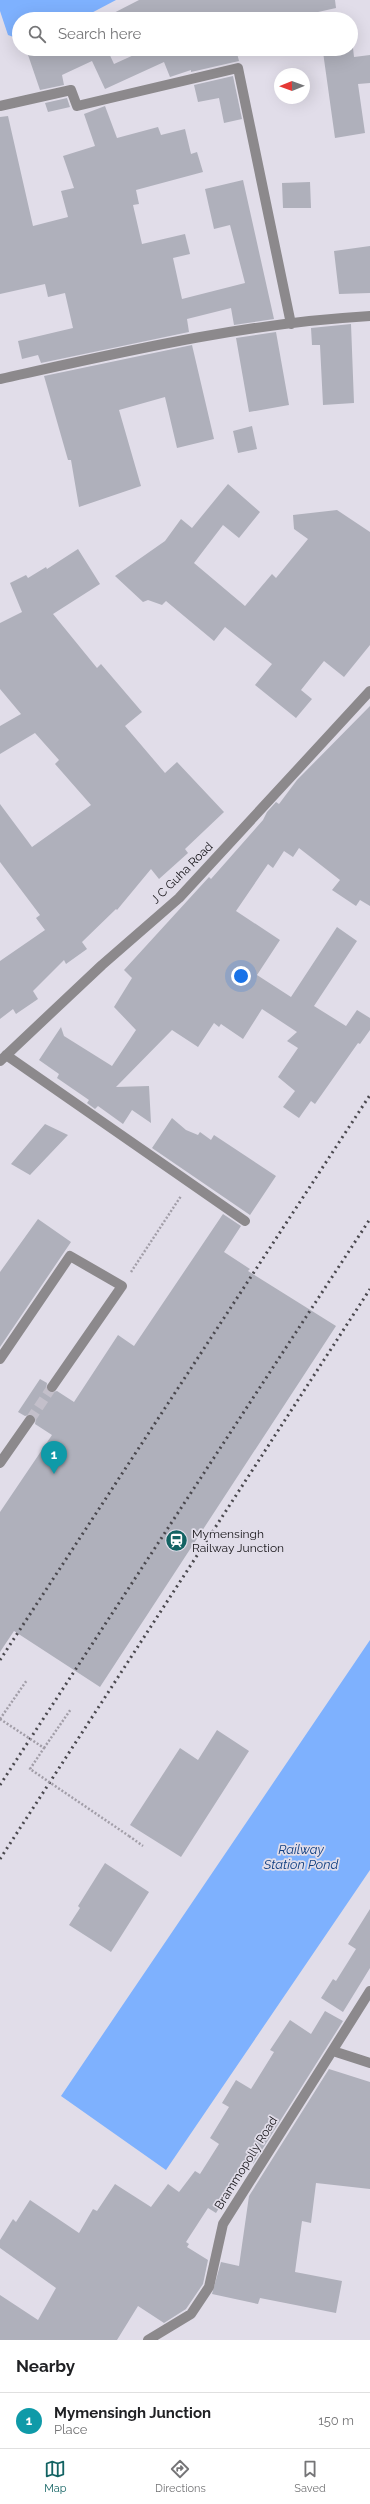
<!DOCTYPE html>
<style>
body{margin:0;font-family:Raleway,sans-serif;background:#f2f2f2;color:#202124}
.compass{position:absolute;left:274px;top:68px;width:36px;height:36px;border-radius:50%;background:#fff;box-shadow:0 4px 16px #0002;rotate:269deg}
.you{position:absolute;left:241px;top:976px;width:14px;height:14px;margin:-10px;border:3px solid #fff;border-radius:50%;background:#1a73e8;box-shadow:0 0 0 6px #1a73e833}
.badge{display:grid;place-items:center;width:26px;height:26px;border-radius:50%;background:#136363;color:#fff;font-size:13px;font-weight:700}
.pin{position:absolute;translate:-50% -33px;filter:drop-shadow(0 1px 2px #0008)}
.pin::after{content:'';position:absolute;top:21px;width:14px;height:12px;background:inherit;clip-path:polygon(0 0,100% 0,50% 100%)}
.list{margin:0;padding:0;list-style:none}
h2{display:flex;justify-content:space-between;align-items:center;height:52px;margin:0;padding:0 16px;font-size:17px}
h2 small{font-size:13px;font-weight:400;color:#757577}
.list li{display:grid;grid-template-columns:26px 1fr auto;gap:12px;align-items:center;box-sizing:border-box;height:56px;padding:0 16px;border-top:1px solid #e0e0e0}
.list b{display:block;font-size:15px;white-space:nowrap}
.list p{margin:0;font-size:13px;white-space:nowrap;color:#757577}
.list em{font-size:13px;font-style:normal;color:#757577}
.icon{flex:none;width:22px;height:22px;fill:none;stroke:currentColor;stroke-width:2;stroke-linecap:round;stroke-linejoin:round}
.map{position:relative;flex:none;width:370px;height:2340px;overflow:hidden}
.search{position:absolute;background:#fff;box-shadow:0 4px 16px #0002;left:12px;right:12px;top:12px;height:44px;display:flex;align-items:center;gap:10px;box-sizing:border-box;padding:0 14px;border-radius:22px;color:#757577;font-size:15px}
.sheet{height:108px;background:#fff}
nav{display:flex;justify-content:space-around;align-items:center;box-sizing:border-box;height:56px;border-top:1px solid #e0e0e0;background:#fff;font-size:11px;color:#757577}
nav a{display:grid;justify-items:center;gap:2px}
nav .on{color:#136363}
.map>svg:first-child{display:block}
</style>
<div class="map">
<svg width="370" height="2340" viewBox="0 0 370 2340">
<rect width="100%" height="100%" fill="#e1dde9"/>
<!-- water -->
<path fill="#7eb1fe" d="M0 0H116L80 19H19V39L8 35 0 11Z
M370 1640V1870L166 2170 61 2096Z"/>
<!-- building -->
<path fill="#afb0bb" d="M139 0H335L336 8 287 19H102Z
M353 48 354 57 370 55V83L358 84 365 133 335 138 323 52Z
M38 49H107L114 64 147 49H236L239 61 191 72V70L170 77 164 62 105 89 92 61 62 75 64 85 40 90 27 52Z
M233 76 242 119 224 123 219 98 198 102 194 85Z
M67 98 70 107 48 112 45 103Z
M105 106 117 138 158 127 161 135 185 129 191 154 197 152 203 172 136 190 139 204 133 205 142 244 185 234 190 254 173 258 182 299 245 283 230 225 214 229 205 189 243 180 274 319 234 325 231 308 187 319 189 332 41 363 38 355 22 359 18 341 73 328 65 293 48 297 45 284 0 294V117L8 116 33 226 68 217 61 191 74 188 63 156 95 146 84 114Z
M310 182 311 208H283L282 183Z
M370 246V293L339 294 334 251Z
M351 324 354 403 323 405 320 345H312L311 328Z
M276 332 289 405 249 412 236 338Z
M192 345 214 439 177 448 165 397 119 410 141 486 79 507 71 460H68L44 376Z
M252 426 257 449 238 453 233 431Z
M228 484 260 512 239 538 223 525 194 563 245 606 272 574 276 578 308 539 294 529 293 515 337 510 370 532V645L344 677 324 661 301 690 312 699 296 718 255 685 272 664 225 627 214 641 166 601 162 605 148 600 143 602 115 576 165 541 181 519 192 528Z
M78 549 100 584 53 614 97 668 101 664 142 712 125 726 165 773 177 762 224 812 185 849 188 853 159 879 151 869 117 910 116 909 82 942 87 949 66 964 64 960 33 991 38 999 16 1014 13 1009 0 1019V961L45 930 36 918 40 915 0 862V804L32 847 91 805 55 764 59 760 35 733 0 754V726L21 714 0 689V623L22 612 10 583 26 575 28 578 46 567 47 569Z
M370 706V906L360 900 356 906 332 890 340 880 299 848 293 857 284 851 273 868 268 864 236 911 280 940 257 975 291 997 337 927 357 941 314 1006 346 1026 357 1010 370 1018V1030L360 1044 358 1043 315 1104 311 1101 299 1118 283 1107 295 1091 278 1077 298 1048 287 1041 297 1032 262 1009 243 1039 221 1024 219 1027 214 1023 198 1047 172 1030 116 1087 149 1086 151 1123 132 1110 123 1124 98 1106 95 1109 87 1103 89 1100 57 1078 59 1074 39 1060 61 1027 64 1036 112 1066 136 1030 114 1007 132 978 124 970 209 877 211 879 263 820 267 812 276 802 279 804 297 780Z
M172 1118 186 1130 198 1135 200 1132 211 1140 214 1135 276 1176 250 1215 152 1148Z
M45 1124 68 1135 30 1175 11 1164Z
M223 1214 241 1226 224 1252 250 1269 248 1271 336 1326 100 1687 14 1631 0 1652V1512L52 1435 35 1424 36 1418 33 1414 25 1416 18 1412 40 1379 47 1383 46 1389 49 1393 57 1391 74 1402 118 1335 134 1346Z
M38 1219 71 1242 0 1347V1272Z
M217 1730 249 1751 181 1857 130 1825 180 1748 198 1760Z
M105 1863 149 1892 111 1952 69 1925 80 1908 78 1906Z
M370 1909V1968L343 2012 321 1998 333 1979 336 1981 356 1949 348 1944Z
M325 2011 343 2021 338 2029 253 2164 255 2150 216 2213 208 2208 186 2242 189 2244 187 2247 208 2260 203 2284 186 2309 164 2323 138 2306 117 2340H0V2295L38 2320 56 2288 0 2248V2240L13 2219 16 2222 30 2200 79 2233 93 2209 97 2211 115 2184 151 2207 168 2184 179 2192 195 2171 200 2174 219 2144 210 2138 229 2107 222 2103 236 2080 251 2089 274 2052 270 2050 290 2020 311 2034Z
M329 2069 370 2082V2189L316 2183 311 2223 302 2221 295 2272 342 2281 336 2313 260 2298 258 2304 212 2294 221 2262 239 2266 249 2196Z"/>
<g fill="none" stroke-linecap="round" stroke-linejoin="round">
<!-- minor-tunnel -->
<path stroke="#c3bfca" stroke-width="10" stroke-dasharray="10 5" stroke-linecap="butt" d="M30 1420 52 1387"/>
<!-- path -->
<path stroke="#a29ea8" stroke-width="2.5" stroke-dasharray="2 2" stroke-linecap="butt" d="M131 1272 181 1196
M0 1719 27 1680
M44 1748 71 1709
M129 1836 143 1846"/>
<!-- minor -->
<path stroke="#8c898c" stroke-width="10" d="M0 106 71 90 77 106 238 68 291 324
M0 379C122 352 245 323 370 316
M6 1055 245 1221
M0 1061 102 965 179 898 370 691
M0 1359 70 1256 122 1286 52 1387
M0 1463 30 1420
M333 2051 370 2063
M148 2340 191 2314 209 2287 223 2224 370 1991"/>
<!-- rail -->
<path stroke="#4a484e" stroke-width="3" stroke-dasharray="2 4" stroke-linecap="butt" d="M0 1660 370 1095
M0 1785 370 1219
M0 1859 370 1289"/>
<!-- path-bridge -->
<path stroke="#a29ea8" stroke-width="2.5" stroke-dasharray="2 2" stroke-linecap="butt" d="M0 1719 44 1748 30 1769 129 1836"/>
</g>
<!-- icons -->
<defs>
<symbol id="station-disc" viewBox="-11 -11 22 22"><circle r="9.5" fill="#136363" stroke="#e1dde9"/><path d="M-3-6H3Q5-6 5-4V2Q5 4 3 4L4.5 6H3L1.5 4h-3L-3 6H-4.5L-3 4Q-5 4-5 2V-4Q-5-6-3-6ZM-3.5-4v3h7v-3ZM-3.5 1v1.5H-2V1ZM2 1v1.5H3.5V1Z" fill="#fff"/></symbol>
</defs>
<g fill-rule="evenodd">
<use href="#station-disc" x="164" y="1528" width="25" height="25"/>
</g>
<g text-anchor="middle" dominant-baseline="central" stroke-width="3.5" stroke-linejoin="round" paint-order="stroke">
<!-- street labels -->
<g font-size="12" fill="#161418" stroke="#e1dde9">
<text transform="translate(182 873) rotate(-45)">J C Guha Road</text>
<text transform="translate(246 2163) rotate(-58)">Brammopolly Road</text>
</g>
<!-- poi labels -->
<g font-size="12" fill="#161418" stroke="#e1dde9" text-anchor="start">
<text x="192" y="1534">Mymensingh<tspan x="192" dy="14">Railway Junction</tspan></text>
</g>
<!-- water labels -->
<g font-size="13" font-style="italic" fill="#0f3e81" stroke="#e1dde9">
<text x="301" y="1849">Railway<tspan x="301" dy="15">Station Pond</tspan></text>
</g>
</g>
</svg>
<svg class="compass" viewBox="-18 -18 36 36"><path d="M0-13l5 13h-10z" fill="#e53935"/><path d="M0 13l5-13h-10z" fill="#757577"/></svg>
<div class="you"></div>
<div class="pin badge" style="left:54px;top:1474px;background:#0f9aa8">1</div>
<div class="search"><svg class="icon" aria-label="search" viewBox="0 0 24 24"><circle cx="10" cy="10" r="6"/><path d="M15 15l6 6"/></svg>Search here</div>
</div>
<section class="sheet">
<h2>Nearby<small></small></h2>
<ul class="list">
<li><span class="badge" style="background:#0f9aa8">1</span><div><b>Mymensingh Junction</b><p>Place</p></div><em>150 m</em></li>
</ul>
</section>
<nav>
<a class="on"><svg class="icon" aria-label="map" viewBox="0 0 24 24"><path d="M3 6l6-2 6 2 6-2v14l-6 2-6-2-6 2zM9 4v14M15 6v14"/></svg>Map</a>
<a><svg class="icon" aria-label="directions" viewBox="0 0 24 24"><path d="M12 3l9 9-9 9-9-9zM9 14v-3h6M13 9l2 2-2 2"/></svg>Directions</a>
<a><svg class="icon" aria-label="saved" viewBox="0 0 24 24"><path d="M7 4h10v16l-5-4-5 4z"/></svg>Saved</a>
</nav>
